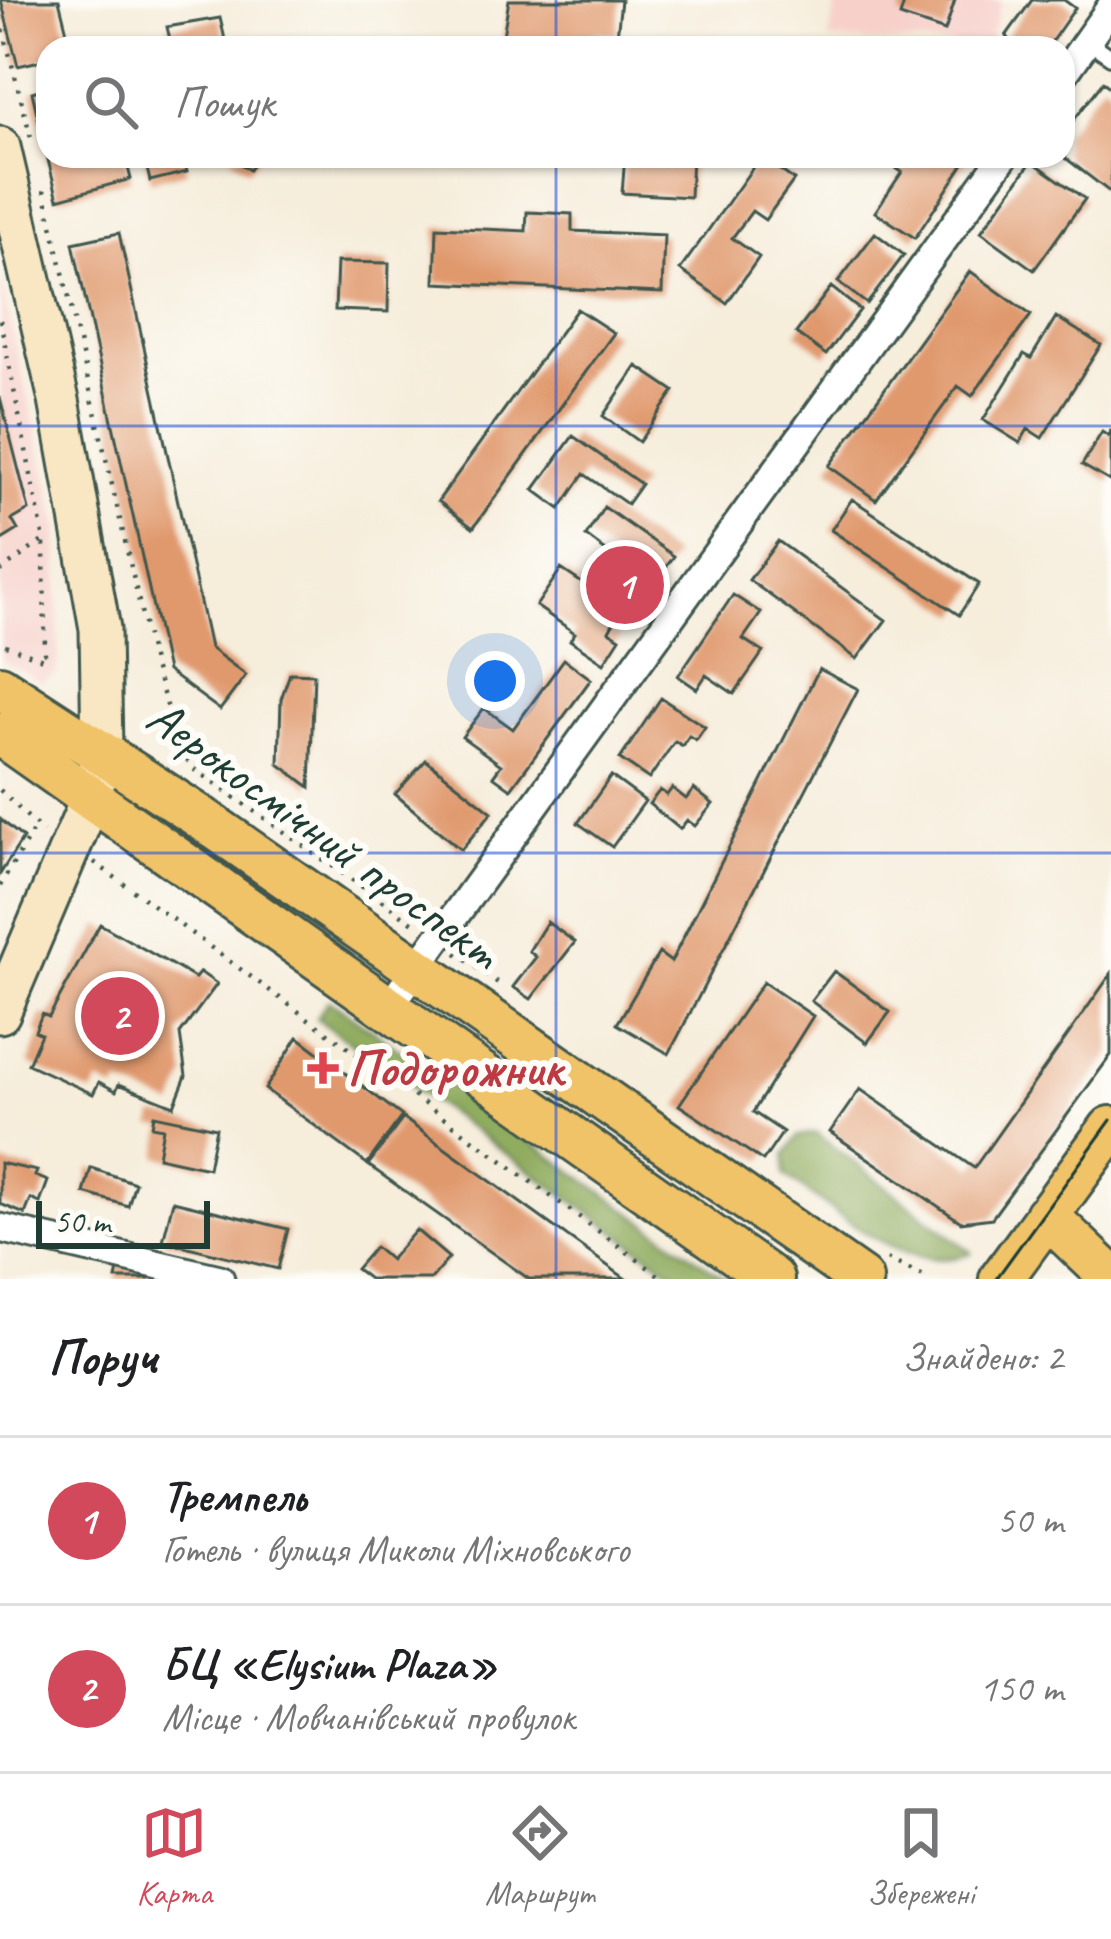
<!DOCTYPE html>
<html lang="uk">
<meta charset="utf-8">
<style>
body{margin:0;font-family:Caveat,sans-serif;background:#f6f6f6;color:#202124}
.scale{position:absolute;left:36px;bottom:30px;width:174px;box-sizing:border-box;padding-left:12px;border:6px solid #1f3d34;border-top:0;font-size:33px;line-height:42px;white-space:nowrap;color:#1f3d34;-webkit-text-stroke:9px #fdfcf7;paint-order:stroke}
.you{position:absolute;left:495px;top:681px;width:42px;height:42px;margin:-30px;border:9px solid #fff;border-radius:50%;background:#1a73e8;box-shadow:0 0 0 18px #1a73e833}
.badge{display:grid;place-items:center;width:78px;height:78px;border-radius:50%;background:#d1495b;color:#fff;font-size:39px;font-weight:700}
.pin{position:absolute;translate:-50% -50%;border:6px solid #fff;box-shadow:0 3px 12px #0006}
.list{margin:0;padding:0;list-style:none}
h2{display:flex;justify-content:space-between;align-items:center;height:156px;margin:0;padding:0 48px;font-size:51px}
h2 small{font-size:39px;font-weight:400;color:#757577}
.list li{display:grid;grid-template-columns:78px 1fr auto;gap:36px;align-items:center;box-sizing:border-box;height:168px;padding:0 48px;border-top:3px solid #e0e0e0}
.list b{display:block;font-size:45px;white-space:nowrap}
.list p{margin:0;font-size:39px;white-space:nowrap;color:#757577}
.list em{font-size:39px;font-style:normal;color:#757577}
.icon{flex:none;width:66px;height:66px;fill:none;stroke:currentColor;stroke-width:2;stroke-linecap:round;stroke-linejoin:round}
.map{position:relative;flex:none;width:1111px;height:1279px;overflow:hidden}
.search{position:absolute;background:#fff;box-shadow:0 3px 9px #0004;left:36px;right:36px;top:36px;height:132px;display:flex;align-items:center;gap:30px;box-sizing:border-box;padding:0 42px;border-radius:36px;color:#757577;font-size:45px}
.sheet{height:492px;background:#fff}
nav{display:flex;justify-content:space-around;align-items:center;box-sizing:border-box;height:168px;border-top:3px solid #e0e0e0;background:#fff;font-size:33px;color:#757577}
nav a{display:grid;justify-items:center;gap:6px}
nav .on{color:#d1495b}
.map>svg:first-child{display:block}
</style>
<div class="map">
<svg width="1111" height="1279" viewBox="0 0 1111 1279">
<rect width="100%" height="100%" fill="#fdfcf7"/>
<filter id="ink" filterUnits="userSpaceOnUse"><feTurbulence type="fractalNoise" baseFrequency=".00833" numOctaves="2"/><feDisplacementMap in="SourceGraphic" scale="24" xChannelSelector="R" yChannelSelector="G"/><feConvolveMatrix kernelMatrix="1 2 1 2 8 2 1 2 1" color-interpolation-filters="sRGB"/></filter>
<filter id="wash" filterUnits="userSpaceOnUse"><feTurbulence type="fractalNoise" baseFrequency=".004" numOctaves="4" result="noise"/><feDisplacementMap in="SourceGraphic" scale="48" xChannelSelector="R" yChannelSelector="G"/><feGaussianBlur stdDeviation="2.7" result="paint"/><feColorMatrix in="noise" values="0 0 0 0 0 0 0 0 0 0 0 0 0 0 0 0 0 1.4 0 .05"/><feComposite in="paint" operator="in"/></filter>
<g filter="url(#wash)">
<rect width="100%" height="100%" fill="#f6eddb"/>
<!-- built -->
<path fill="#f7d0ca" d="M838 0H1002L988 46 828 40Z
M0 281 58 523 59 661 56 673 42 683 0 659Z"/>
<!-- forest -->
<path fill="#90ac5e" stroke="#587449" stroke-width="3" d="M329 1000 726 1279H682L316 1018Z
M816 1133 971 1252V1253C909 1279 834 1210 785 1175L786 1154 798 1136Z"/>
<g id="blocks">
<!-- building -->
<path fill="#e0996d" d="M1 0H59L71 48H48V59L18 66Z
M509 0H621L617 36 595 32 593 48H501Z
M905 0H955L945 31 900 16Z
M1032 0H1064L1075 8 1047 48H1015L1006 36Z
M220 18 227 48H172L167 27Z
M1103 82 1111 88V193L1063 156V134Z
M48 87V151L46 152 32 92Z
M47 156H125L131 179 58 199Z
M144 156H183L187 172 150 181Z
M229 156H259L249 170Z
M625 156H692L690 197 622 193Z
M761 156 794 180 765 220 752 211 732 238 759 257 727 303 680 270Z
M893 156H969L915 238 875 212 902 172 888 163Z
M1032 161 1085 199 1034 270 981 232Z
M527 212 572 214V231L664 235 662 293 435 283 437 227 526 231Z
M119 233 210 648 246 675 220 710 167 671 73 243Z
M875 233 904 255 867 304 838 282Z
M337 262 389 263 388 312 335 310Z
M970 271 1031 315 972 396 958 386 876 500 829 466Z
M831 287 860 310 826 355 796 333Z
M577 309 614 333 473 528 438 501Z
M1056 317 1101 345 1042 438 1028 429 1020 443 983 420 1024 354 1031 358Z
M637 366 674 391 639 442 603 416Z
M0 397 29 510 12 520 18 530 0 541Z
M1111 430V482L1082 465 1102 432 1108 436Z
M573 436 641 484 627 504 584 474 560 509 534 490Z
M852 499 979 584 959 615 831 530Z
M604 507 674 556 639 605 600 578 614 557 586 536Z
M778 541 886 620 857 659 749 580Z
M561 569 621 609 609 631 620 638 604 663 570 640 575 633 536 606Z
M733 595 761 613 743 639 763 652 734 694 706 675 697 689 678 676Z
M564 659 591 679 511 789 493 776 501 765 462 737 484 708 513 729Z
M819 669 858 689 669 1054 617 1024 659 953 671 962Z
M290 673 314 674 310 787 279 764 281 699Z
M661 698 705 727 696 740 689 736 682 746 675 741 649 779 620 759Z
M426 760 492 812 461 850 395 794Z
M611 776 645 801 612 847 578 823Z
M672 788 686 799 694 789 713 804 695 826 687 820 680 829 649 804 660 790 667 795Z
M0 819 23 838 0 874Z
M547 922 575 942 531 999 513 987 536 957 529 951Z
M100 924 195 978 200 972 217 984 180 1034 186 1076 174 1106 119 1084 116 1091 99 1082 93 1094 28 1064 41 1034 35 1031 42 1014 49 1017Z
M834 971 890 1012 867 1043 811 1001Z
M1111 974V1055L992 1218 961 1222 830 1132 860 1089 974 1168Z
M763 982 813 1016 753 1112 783 1132 763 1161 679 1105Z
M298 1037 402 1116 367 1164 265 1089Z
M154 1115 216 1128 208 1168 158 1157 163 1128 152 1126Z
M403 1118 626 1279H529L368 1165Z
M0 1163 37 1171 35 1176 48 1181 40 1203 31 1199 25 1214 0 1204Z
M91 1168 135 1183 128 1206 84 1193Z
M173 1201 288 1229 278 1269 163 1241Z
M416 1230 449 1258 431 1279H369L356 1269 375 1247 390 1260Z
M119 1264 151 1272 149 1279H116Z"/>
</g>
</g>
<g filter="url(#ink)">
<use href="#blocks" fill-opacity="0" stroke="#3f574d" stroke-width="3"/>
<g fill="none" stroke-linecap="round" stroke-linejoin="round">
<defs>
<path id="lane" d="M1088 41 1111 57"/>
<path id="street" d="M1063 75 1111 7
M388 1008 1004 156
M0 1228 220 1279"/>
<path id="secondary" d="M0 147 59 400 100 629 102 753 90 801 0 1013"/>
<path id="primary" d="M0 687 200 817 861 1279
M0 734 772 1279
M1046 1215 1111 1277
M1001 1279 1111 1128"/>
</defs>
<!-- lane casing -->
<use href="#lane" stroke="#3f574d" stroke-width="20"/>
<!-- street casing -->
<use href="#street" stroke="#3f574d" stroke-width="33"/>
<!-- secondary casing -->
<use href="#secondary" stroke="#3f574d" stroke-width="45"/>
<!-- primary casing -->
<use href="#primary" stroke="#3f574d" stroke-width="48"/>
<!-- path -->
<path stroke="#3f574d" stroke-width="4.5" stroke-dasharray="3 9" stroke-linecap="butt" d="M0 18 31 138
M44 190 154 667 185 758 194 769 415 924
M0 320 44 540 45 660 0 643
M0 571 44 540
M0 790 43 832
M94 862 664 1279
M0 886 34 829
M456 953 501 985
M887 1259 928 1278"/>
<!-- lane -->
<use href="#lane" stroke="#fff" stroke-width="14"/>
<!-- street -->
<use href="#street" stroke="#fff" stroke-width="27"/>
<!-- secondary -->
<use href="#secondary" stroke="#f9e7c3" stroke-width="39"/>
<!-- primary -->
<use href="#primary" stroke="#f1c369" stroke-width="42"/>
<!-- tram -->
<path stroke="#1f3d34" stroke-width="3" d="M996 1279 1111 1120"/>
</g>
</g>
<!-- grid -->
<path fill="none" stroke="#1d4ed8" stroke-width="3" stroke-opacity="0.55" d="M556 0V48M556 156V1279M0 426H1111M0 853H1111"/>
<!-- markers -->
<path fill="#e0444e" stroke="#fdfcf7" stroke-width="4.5" d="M317 1050h12v12h12v12h-12v12h-12v-12h-12v-12h12z"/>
<g text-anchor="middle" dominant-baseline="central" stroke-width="12" stroke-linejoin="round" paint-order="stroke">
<!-- street labels -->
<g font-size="51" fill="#1f3d34" stroke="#fdfcf7">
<text transform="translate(324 834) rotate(36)">Аерокосмічний проспект</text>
</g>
<!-- health labels -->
<g font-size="51" font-weight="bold" fill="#be3a42" stroke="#fdfcf7" text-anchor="start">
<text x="347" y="1068">Подорожник</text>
</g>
</g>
</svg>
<div class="scale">50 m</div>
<div class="you"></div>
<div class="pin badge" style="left:625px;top:585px">1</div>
<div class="pin badge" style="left:120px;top:1016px">2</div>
<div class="search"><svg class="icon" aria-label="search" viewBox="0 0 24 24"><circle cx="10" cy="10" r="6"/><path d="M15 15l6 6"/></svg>Пошук</div>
</div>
<section class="sheet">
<h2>Поруч<small>Знайдено: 2</small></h2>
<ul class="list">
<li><span class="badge">1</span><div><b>Тремпель</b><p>Готель · вулиця Миколи Міхновського</p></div><em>50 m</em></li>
<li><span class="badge">2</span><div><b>БЦ «Elysium Plaza»</b><p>Місце · Мовчанівський провулок</p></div><em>150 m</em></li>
</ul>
</section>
<nav>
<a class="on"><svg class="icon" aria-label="map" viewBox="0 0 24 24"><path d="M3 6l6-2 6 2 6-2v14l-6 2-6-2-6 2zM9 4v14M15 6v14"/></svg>Карта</a>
<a><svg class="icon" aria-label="directions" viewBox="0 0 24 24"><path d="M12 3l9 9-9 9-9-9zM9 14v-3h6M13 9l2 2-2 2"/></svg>Маршрут</a>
<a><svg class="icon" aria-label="saved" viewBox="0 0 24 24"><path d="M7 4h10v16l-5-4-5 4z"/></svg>Збережені</a>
</nav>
